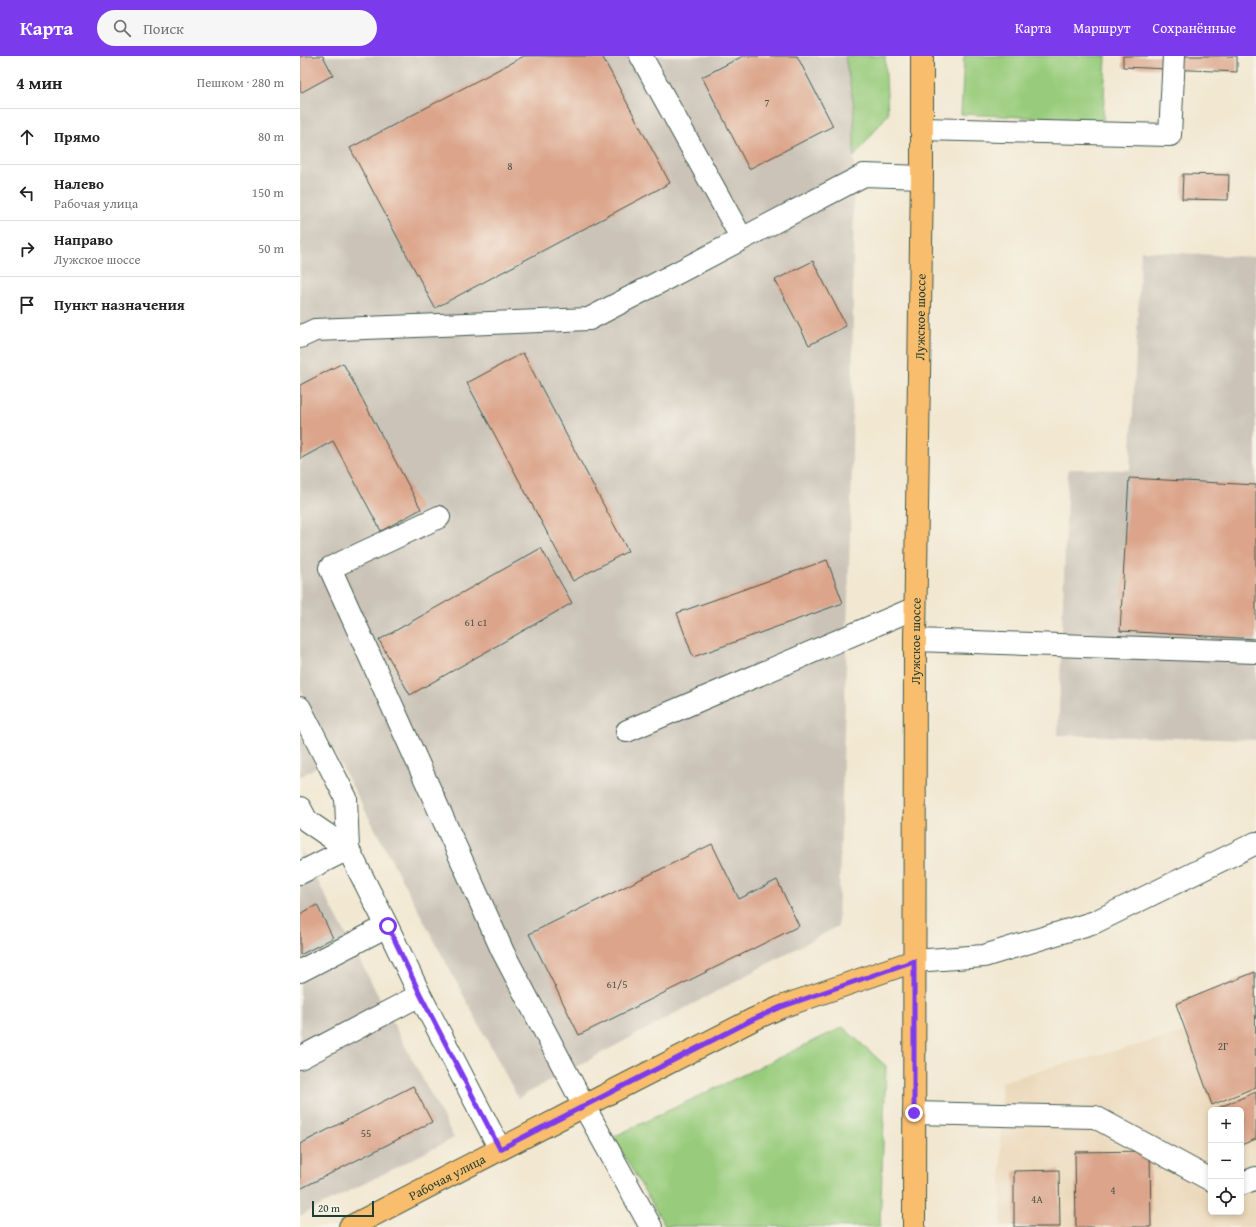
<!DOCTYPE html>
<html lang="ru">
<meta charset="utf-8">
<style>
body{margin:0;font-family:"Gentium Book Plus",serif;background:#f6f6f6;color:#222}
.controls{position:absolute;right:12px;bottom:12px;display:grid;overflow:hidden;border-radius:6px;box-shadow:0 2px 6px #0003}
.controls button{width:36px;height:36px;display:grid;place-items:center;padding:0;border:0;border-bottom:1px solid #e0e0e0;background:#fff;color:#222;font:20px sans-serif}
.scale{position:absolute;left:12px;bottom:10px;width:62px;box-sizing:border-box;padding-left:4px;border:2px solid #1f3d34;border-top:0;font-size:11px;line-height:14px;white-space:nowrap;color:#1f3d34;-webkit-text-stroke:3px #f7f3e8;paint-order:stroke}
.stop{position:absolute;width:12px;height:12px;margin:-9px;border:3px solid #7c3aed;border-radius:50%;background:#fff}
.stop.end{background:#7c3aed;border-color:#fff;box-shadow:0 1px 4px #0008}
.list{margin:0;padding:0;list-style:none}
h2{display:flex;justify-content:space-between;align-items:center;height:52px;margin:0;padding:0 16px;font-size:17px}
h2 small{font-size:13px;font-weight:400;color:#767676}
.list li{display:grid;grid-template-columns:26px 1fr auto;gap:12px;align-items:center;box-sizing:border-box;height:56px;padding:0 16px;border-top:1px solid #e0e0e0}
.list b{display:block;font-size:15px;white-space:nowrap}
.list p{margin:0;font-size:13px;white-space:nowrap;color:#767676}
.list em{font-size:13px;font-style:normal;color:#767676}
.icon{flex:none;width:22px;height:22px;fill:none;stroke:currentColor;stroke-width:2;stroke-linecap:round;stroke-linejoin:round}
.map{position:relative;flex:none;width:956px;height:1171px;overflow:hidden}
header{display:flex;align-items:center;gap:24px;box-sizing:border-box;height:56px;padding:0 20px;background:#7c3aed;color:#fff}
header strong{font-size:19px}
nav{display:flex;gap:22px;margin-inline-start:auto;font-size:14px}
.search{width:280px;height:36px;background:#f6f6f6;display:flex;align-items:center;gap:10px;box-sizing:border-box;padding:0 14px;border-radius:22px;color:#767676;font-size:15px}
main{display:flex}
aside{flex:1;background:#fff}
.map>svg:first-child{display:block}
</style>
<header>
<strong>Карта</strong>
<div class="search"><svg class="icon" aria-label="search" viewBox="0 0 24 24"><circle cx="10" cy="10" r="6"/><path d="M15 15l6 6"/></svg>Поиск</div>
<nav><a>Карта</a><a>Маршрут</a><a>Сохранённые</a></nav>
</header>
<main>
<aside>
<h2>4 мин<small>Пешком · 280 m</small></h2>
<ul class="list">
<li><svg class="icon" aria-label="ahead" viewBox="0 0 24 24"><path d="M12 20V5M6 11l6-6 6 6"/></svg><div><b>Прямо</b></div><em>80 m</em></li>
<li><svg class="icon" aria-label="left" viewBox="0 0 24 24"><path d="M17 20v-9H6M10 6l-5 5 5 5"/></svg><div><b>Налево</b><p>Рабочая улица</p></div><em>150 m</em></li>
<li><svg class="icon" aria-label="right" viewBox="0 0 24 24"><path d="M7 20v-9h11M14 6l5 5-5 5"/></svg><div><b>Направо</b><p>Лужское шоссе</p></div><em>50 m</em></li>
<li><svg class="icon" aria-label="arrive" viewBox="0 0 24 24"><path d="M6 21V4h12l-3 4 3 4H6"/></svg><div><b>Пункт назначения</b></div></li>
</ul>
</aside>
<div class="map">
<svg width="956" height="1171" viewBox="0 0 956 1171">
<rect width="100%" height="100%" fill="#f7f3e8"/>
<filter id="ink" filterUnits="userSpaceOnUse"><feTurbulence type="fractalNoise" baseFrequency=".025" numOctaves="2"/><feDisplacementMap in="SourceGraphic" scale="8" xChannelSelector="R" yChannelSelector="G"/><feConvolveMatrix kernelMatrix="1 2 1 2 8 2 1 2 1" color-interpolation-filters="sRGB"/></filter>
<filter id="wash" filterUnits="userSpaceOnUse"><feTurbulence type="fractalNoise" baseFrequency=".012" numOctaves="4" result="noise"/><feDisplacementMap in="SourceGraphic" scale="16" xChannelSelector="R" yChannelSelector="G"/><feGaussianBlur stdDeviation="0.9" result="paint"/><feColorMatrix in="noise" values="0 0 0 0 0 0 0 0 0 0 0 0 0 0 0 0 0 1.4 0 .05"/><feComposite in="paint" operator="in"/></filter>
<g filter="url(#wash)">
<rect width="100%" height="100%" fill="#f2e8d2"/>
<!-- built -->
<path fill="#ebd8ba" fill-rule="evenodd" d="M956 958V1171H701V1026L745 1013ZM911 1054H941V1156H911Z"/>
<!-- industrial -->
<path fill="#cbc3b8" d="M0 0H545L554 50 552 414 538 870 218 1042 0 632Z
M841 195 956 201V684L758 679 768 413 830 414Z
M0 679 17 711 0 721Z
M0 792 154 1082 0 1160Z"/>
<!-- green -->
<path fill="#98cc7c" stroke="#5c8458" d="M545 0H585L588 58 554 101V50Z
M664 0H806L803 65 661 58Z
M543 971 586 1010 580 1171 365 1170 313 1081Z"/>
<g id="blocks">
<!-- building -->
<path fill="#dca58b" d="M0 0H23L33 19 2 36 0 34Z
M224 0H302L370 127 135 252 50 92Z
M443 0H497L533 70 449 113 402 21Z
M823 0H937V16L823 11Z
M883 118 929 119 928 144 882 143Z
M513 205 546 270 509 289 475 224Z
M223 297 328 495 273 525 167 327Z
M43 307 121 453 81 475 33 385 0 403V329Z
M829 422 956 429V583L820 575Z
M241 492 272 547 110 639 79 584Z
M527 504 543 547 393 601 377 557Z
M412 788 439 843 477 824 499 870 279 979 229 878Z
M17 849 33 882 0 899V858Z
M955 916 956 1031 912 1049 876 948Z
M113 1030 132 1066 0 1133V1088Z
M956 1036V1083L941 1089V1054H913Z
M850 1095 851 1171H776L775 1096Z
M759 1114 760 1171H714V1115Z"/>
</g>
</g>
<g filter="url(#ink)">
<use href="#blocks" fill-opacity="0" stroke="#3f574c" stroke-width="1"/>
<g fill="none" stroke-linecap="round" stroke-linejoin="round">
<defs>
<path id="minor" d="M341 0 442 183
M622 73 870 79 874 0
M0 281 15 274 289 263 564 119 622 121
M139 461 30 512 203 896 284 1050 351 1171
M615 584 956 596
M0 652 46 742 48 793 87 870 120 939 200 1093
M327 675 615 552
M0 752 7 765 48 793 0 817
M614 905 684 900 795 866 956 787
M0 915 87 870
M0 1002 120 939
M614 1057 795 1061 911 1124
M941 1128 956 1122"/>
<g id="major">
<path id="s1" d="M50 1171 284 1050 454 963 481 951 614 905"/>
<path id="s2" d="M614 1171 615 584 622 121V0"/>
</g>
</defs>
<!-- minor casing -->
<use href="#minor" stroke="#3f574c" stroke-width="24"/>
<!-- major casing -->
<use href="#major" stroke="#3f574c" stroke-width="24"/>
<!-- minor -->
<use href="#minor" stroke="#fff" stroke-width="22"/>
<!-- major -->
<use href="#major" stroke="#f9be6d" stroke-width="22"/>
</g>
</g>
<g fill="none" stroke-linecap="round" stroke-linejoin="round" filter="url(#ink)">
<!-- route -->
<path stroke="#7c3aed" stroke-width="5" d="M88 870 120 938 200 1093 454 963 481 951 614 905V1057"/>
</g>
<g text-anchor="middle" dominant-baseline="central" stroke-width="4" stroke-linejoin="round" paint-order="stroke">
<!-- number labels -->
<g font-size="11" fill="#4e574a">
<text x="467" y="46">7</text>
<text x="210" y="110">8</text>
<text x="176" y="566">61 с1</text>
<text x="317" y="928">61/5</text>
<text x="923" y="990">2Г</text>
<text x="66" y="1077">55</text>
<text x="813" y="1134">4</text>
<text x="737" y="1143">4А</text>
</g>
<!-- street labels -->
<g font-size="13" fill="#1f3d34" stroke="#f7f3e8">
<text stroke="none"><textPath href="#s2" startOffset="910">Лужское шоссе</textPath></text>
<text stroke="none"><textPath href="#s2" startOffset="586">Лужское шоссе</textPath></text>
<text stroke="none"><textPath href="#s1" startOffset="109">Рабочая улица</textPath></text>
</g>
</g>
</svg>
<div class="controls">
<button>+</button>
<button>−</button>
<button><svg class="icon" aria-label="locate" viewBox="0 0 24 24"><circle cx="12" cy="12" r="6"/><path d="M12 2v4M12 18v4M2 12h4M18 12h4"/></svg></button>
</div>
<div class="scale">20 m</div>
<div class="stop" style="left:88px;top:870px"></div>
<div class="stop end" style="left:614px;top:1057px"></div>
</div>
</main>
